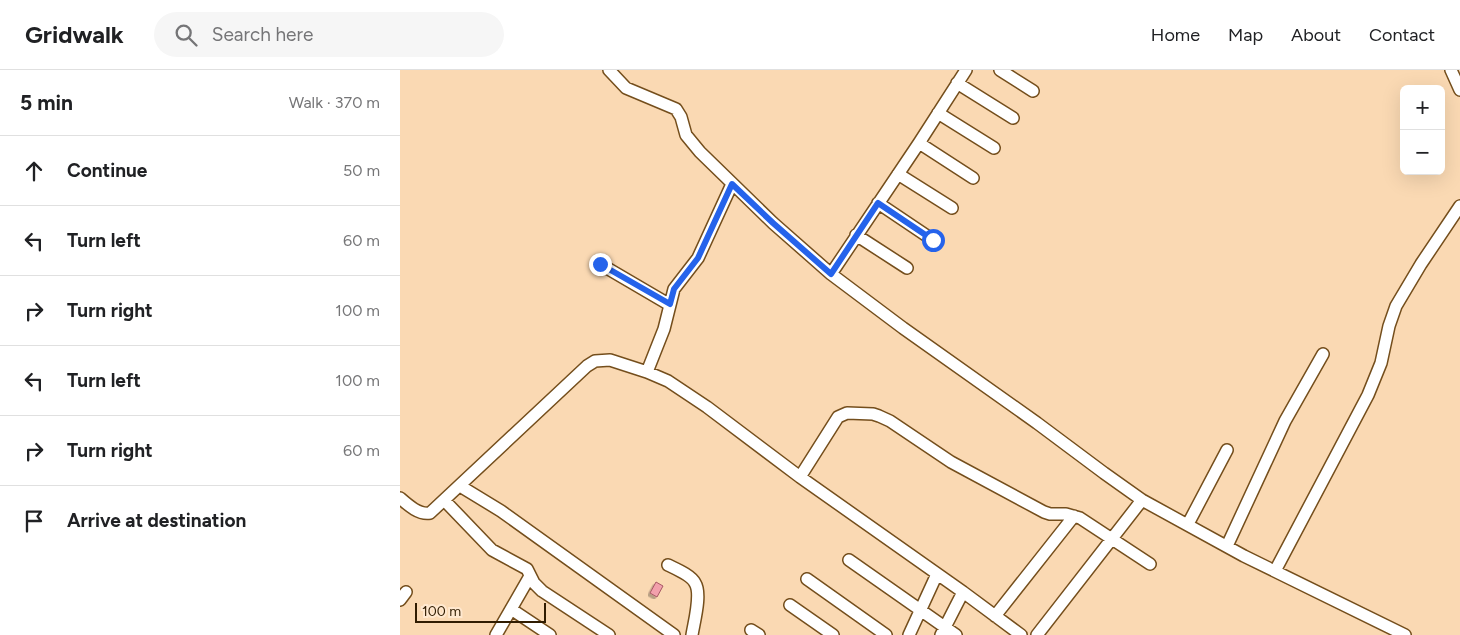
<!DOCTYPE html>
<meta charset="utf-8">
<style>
body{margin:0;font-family:Figtree,sans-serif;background:#f6f6f6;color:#202124}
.controls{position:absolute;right:15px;top:15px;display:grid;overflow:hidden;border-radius:8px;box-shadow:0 5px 20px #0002}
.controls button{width:45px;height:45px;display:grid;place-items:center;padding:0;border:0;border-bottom:1px solid #e0e0e0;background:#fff;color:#202124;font:25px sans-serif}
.scale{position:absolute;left:15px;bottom:12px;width:131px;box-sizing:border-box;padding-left:5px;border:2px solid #301c01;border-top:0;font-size:14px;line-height:18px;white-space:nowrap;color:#301c01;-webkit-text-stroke:4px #ffe8cf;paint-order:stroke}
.stop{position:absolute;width:15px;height:15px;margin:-11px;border:4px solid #2563eb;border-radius:50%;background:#fff}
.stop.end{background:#2563eb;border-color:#fff;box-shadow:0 1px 5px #0008}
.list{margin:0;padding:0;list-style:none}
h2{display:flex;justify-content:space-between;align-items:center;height:65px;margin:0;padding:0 20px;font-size:21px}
h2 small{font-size:16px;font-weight:400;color:#757577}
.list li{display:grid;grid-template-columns:32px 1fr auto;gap:15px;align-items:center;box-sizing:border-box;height:70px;padding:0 20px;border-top:1px solid #e0e0e0}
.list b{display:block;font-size:19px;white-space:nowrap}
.list em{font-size:16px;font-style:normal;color:#757577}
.icon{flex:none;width:28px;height:28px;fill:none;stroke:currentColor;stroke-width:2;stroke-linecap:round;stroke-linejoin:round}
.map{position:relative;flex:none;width:1060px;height:565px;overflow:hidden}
header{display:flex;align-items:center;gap:30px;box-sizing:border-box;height:70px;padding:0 25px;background:#fff;border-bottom:1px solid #e0e0e0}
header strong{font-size:24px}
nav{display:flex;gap:28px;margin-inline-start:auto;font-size:18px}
.search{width:350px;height:45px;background:#f6f6f6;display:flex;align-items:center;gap:12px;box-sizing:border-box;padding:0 18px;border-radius:28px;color:#757577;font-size:19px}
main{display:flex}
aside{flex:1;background:#fff}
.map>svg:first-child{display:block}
</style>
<header>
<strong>Gridwalk</strong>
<div class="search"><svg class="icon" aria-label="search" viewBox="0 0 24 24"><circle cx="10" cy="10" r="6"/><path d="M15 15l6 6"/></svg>Search here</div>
<nav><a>Home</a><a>Map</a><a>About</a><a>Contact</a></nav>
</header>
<main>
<aside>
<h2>5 min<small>Walk · 370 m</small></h2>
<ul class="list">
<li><svg class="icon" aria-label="ahead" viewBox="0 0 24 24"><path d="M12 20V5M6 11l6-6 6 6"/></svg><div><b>Continue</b></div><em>50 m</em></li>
<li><svg class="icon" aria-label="left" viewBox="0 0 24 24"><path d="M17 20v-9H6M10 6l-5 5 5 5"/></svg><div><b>Turn left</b></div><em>60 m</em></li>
<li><svg class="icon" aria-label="right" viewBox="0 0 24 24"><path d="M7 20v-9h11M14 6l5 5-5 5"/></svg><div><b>Turn right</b></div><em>100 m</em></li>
<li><svg class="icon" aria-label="left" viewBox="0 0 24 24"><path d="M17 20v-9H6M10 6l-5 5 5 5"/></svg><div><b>Turn left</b></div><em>100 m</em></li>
<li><svg class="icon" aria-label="right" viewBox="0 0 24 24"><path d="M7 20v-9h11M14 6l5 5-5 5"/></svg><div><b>Turn right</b></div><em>60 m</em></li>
<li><svg class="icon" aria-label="arrive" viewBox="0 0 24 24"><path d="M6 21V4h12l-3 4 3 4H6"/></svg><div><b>Arrive at destination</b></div></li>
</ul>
</aside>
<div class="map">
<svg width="1060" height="565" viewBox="0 0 1060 565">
<defs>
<filter id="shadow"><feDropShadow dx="-2.5" dy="2.5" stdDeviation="0" flood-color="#0004"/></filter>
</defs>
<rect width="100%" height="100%" fill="#fad9b3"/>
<!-- building -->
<path fill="#f2a0ac" stroke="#a75865" filter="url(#shadow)" d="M256 512 263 516 257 527 250 523Z"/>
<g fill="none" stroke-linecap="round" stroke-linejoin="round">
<defs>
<path id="minor" d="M209 0 226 18 276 39 281 47 286 65 300 82 373 153 431 204 503 258 637 353 704 403 742 430 844 486 1005 565
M600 0 633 21
M1051 0 1060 20
M557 13 613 48
M538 43 594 78
M519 73 573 108
M498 104 552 138
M478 133 533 170
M456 165 507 198
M200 194 270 235
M431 204 519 73 566 0
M247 302 264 259 274 219 298 188 332 114
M400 407 438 347 447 343 473 344 479 346 490 351 551 392 644 442 650 444H666L680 448 750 494
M60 416 101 441 274 565
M0 428C8 435 19 445 30 443L187 296 195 291 210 290 247 302 268 311 307 337 400 407 563 522 621 565
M44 430 92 480 127 499 134 513 142 521 209 565
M788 454 827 380
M827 476 885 351 923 284
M449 490 556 565
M268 495C276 499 291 505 295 513 302 524 294 552 292 565
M875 501 968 325 981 293 989 256 996 236 1021 194 1060 136
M407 509 486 565
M0 530 6 522
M390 535 433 565
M111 539 150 565
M595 546 674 446
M351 560 359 565
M96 565 130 506
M509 565 537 504
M541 565 563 522
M637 565 742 430"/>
</defs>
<!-- minor casing -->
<use href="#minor" stroke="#744e1c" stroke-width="14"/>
<!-- minor -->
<use href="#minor" stroke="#fff" stroke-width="11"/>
</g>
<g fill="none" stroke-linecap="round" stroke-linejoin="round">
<!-- route -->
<path stroke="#2563eb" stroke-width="6" d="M200 194 270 234 274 219 298 188 332 114 373 153 431 204 478 133 533 170"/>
</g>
</svg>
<div class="controls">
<button>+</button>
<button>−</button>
</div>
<div class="scale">100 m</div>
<div class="stop" style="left:533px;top:170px"></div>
<div class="stop end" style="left:200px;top:194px"></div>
</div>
</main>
